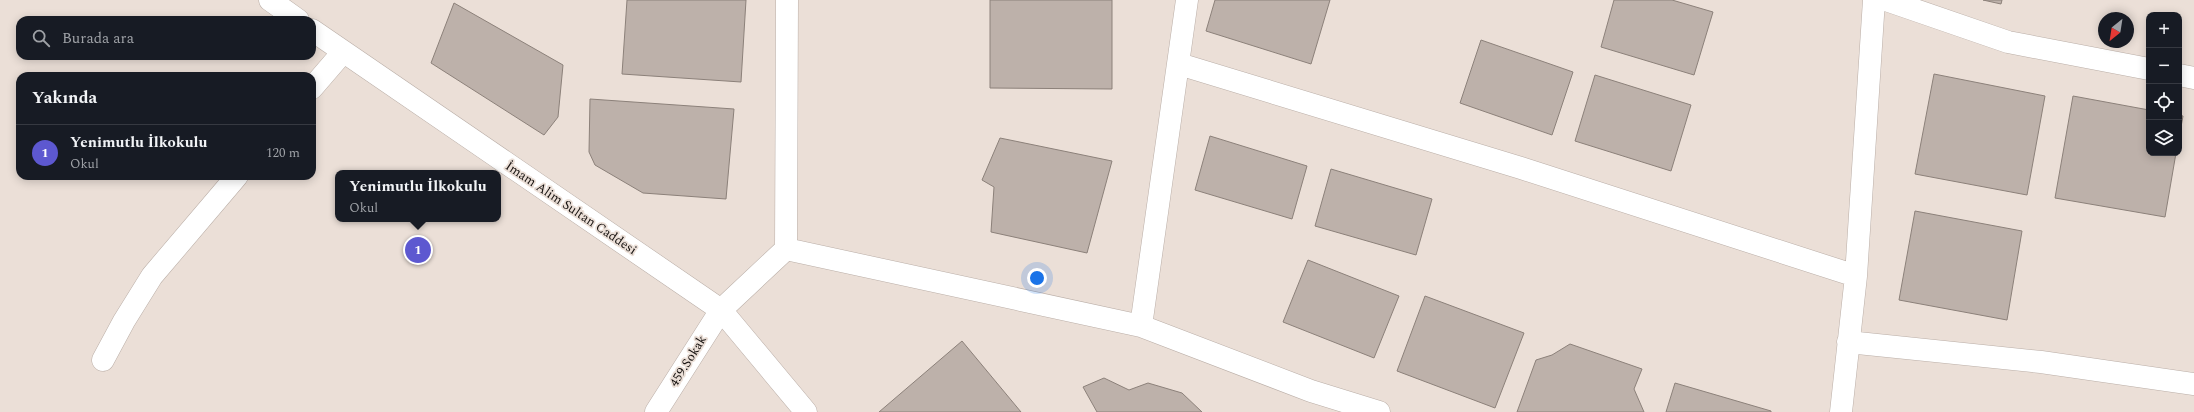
<!DOCTYPE html>
<html lang="tr">
<meta charset="utf-8">
<style>
body{margin:0;font-family:Spectral,serif;background:#20242c;color:#f1f3f6}
.controls{position:absolute;right:12px;top:12px;display:grid;overflow:hidden;border-radius:8px;box-shadow:0 2px 10px #0003}
.controls button{width:36px;height:36px;display:grid;place-items:center;padding:0;border:0;border-bottom:1px solid #363941;background:#171b24;color:#f1f3f6;font:20px sans-serif}
.compass{position:absolute;left:2098px;top:12px;width:36px;height:36px;border-radius:50%;background:#171b24;box-shadow:0 2px 10px #0003;rotate:210deg}
.you{position:absolute;left:1037px;top:278px;width:14px;height:14px;margin:-10px;border:3px solid #fff;border-radius:50%;background:#1a73e8;box-shadow:0 0 0 6px #1a73e833}
.badge{display:grid;place-items:center;width:26px;height:26px;border-radius:50%;background:#5d58d0;color:#fff;font-size:13px;font-weight:700}
.pin{position:absolute;translate:-50% -50%;border:2px solid #fff;box-shadow:0 1px 4px #0006}
.popup{position:absolute;left:335px;top:170px;width:166px;height:52px;box-sizing:border-box;display:grid;place-content:center;border-radius:8px;background:#171b24;filter:drop-shadow(0 1px 3px #0005);font-size:13px;white-space:nowrap;color:#9ea1a6}
.popup b{font-size:15px;color:#f1f3f6}
.popup::after{content:'';position:absolute;left:50%;top:100%;margin-left:-8px;border:8px solid transparent;border-top-color:#171b24}
.list{margin:0;padding:0;list-style:none}
h2{display:flex;justify-content:space-between;align-items:center;height:52px;margin:0;padding:0 16px;font-size:17px}
h2 small{font-size:13px;font-weight:400;color:#9ea1a6}
.list li{display:grid;grid-template-columns:26px 1fr auto;gap:12px;align-items:center;box-sizing:border-box;height:56px;padding:0 16px;border-top:1px solid #363941}
.list b{display:block;font-size:15px;white-space:nowrap}
.list p{margin:0;font-size:13px;white-space:nowrap;color:#9ea1a6}
.list em{font-size:13px;font-style:normal;color:#9ea1a6}
.icon{flex:none;width:22px;height:22px;fill:none;stroke:currentColor;stroke-width:2;stroke-linecap:round;stroke-linejoin:round}
.map{position:relative;flex:none;width:2194px;height:412px;overflow:hidden}
.search{position:absolute;background:#171b24;box-shadow:0 2px 10px #0003;left:16px;top:16px;width:300px;height:44px;display:flex;align-items:center;gap:10px;box-sizing:border-box;padding:0 14px;border-radius:12px;color:#9ea1a6;font-size:15px}
.panel{position:absolute;background:#171b24;box-shadow:0 2px 10px #0003;left:16px;top:72px;width:300px;height:108px;border-radius:12px}
.map>svg:first-child{display:block}
</style>
<div class="map">
<svg width="2194" height="412" viewBox="0 0 2194 412">
<rect width="100%" height="100%" fill="#ebdfd7"/>
<!-- building -->
<path fill="#bdb1aa" stroke="#8c817a" d="M627 0H746L741 82 622 74Z
M990 0H1112V89L990 88Z
M1215 0H1330L1311 64 1206 31Z
M1614 0H1672L1713 12 1694 75 1601 47Z
M1983 0H2002L2001 4Z
M454 3 563 65 558 117 544 135 431 63Z
M1481 40 1573 72 1552 135 1460 103Z
M1934 74 2045 96 2027 195 1915 174Z
M1595 75 1691 105 1671 171 1575 141Z
M2073 96 2149 110V153H2176L2165 217 2055 198Z
M590 99 734 109 726 199 643 193 595 165 589 152Z
M2179 115 2183 116 2179 138Z
M1210 136 1307 166 1292 219 1195 190Z
M1000 138 1112 161 1087 253 991 232 994 187 982 180Z
M1331 169 1432 199 1416 255 1315 226Z
M1915 211 2022 231 2007 320 1899 300Z
M1308 260 1399 296 1374 358 1283 322Z
M1425 296 1524 333 1495 408 1397 371Z
M962 341 1021 412H879Z
M1570 344 1642 369 1634 389 1644 412H1517L1536 360 1552 355Z
M1104 378 1129 390 1148 383 1182 393 1202 412H1097L1083 387Z
M1675 383 1771 411V412H1666Z"/>
<g fill="none" stroke-linecap="round" stroke-linejoin="round">
<defs>
<path id="minor" d="M270 0 298 20
M1886 0 2008 42 2149 69
M312 30 721 310 806 412
M1179 64 1521 168 1856 276
M2179 75 2194 78
M312 88 343 52
M786 249 1141 326 1311 391 1379 412
M1141 326 1187 0
M1848 342 2041 362 2194 384
M103 360 124 321 152 276 237 176
M656 412 721 310 786 249 787 0
M1841 412 1856 276 1874 0"/>
</defs>
<!-- minor casing -->
<use href="#minor" stroke="#baaea7" stroke-width="23"/>
<!-- minor -->
<use href="#minor" stroke="#fff" stroke-width="22"/>
</g>
<g text-anchor="middle" dominant-baseline="central" stroke-width="3.5" stroke-linejoin="round" paint-order="stroke">
<!-- street labels -->
<g font-size="13" fill="#15110f" stroke="#ebdfd7">
<text transform="translate(571 208) rotate(34)">İmam Alim Sultan Caddesi</text>
<text transform="translate(688 361) rotate(-58)">459.Sokak</text>
</g>
</g>
</svg>
<div class="controls">
<button>+</button>
<button>−</button>
<button><svg class="icon" aria-label="locate" viewBox="0 0 24 24"><circle cx="12" cy="12" r="6"/><path d="M12 2v4M12 18v4M2 12h4M18 12h4"/></svg></button>
<button><svg class="icon" aria-label="layers" viewBox="0 0 24 24"><path d="M12 4l9 5-9 5-9-5zM3 14l9 5 9-5"/></svg></button>
</div>
<svg class="compass" viewBox="-18 -18 36 36"><path d="M0-13l5 13h-10z" fill="#e53935"/><path d="M0 13l5-13h-10z" fill="#9ea1a6"/></svg>
<div class="you"></div>
<div class="pin badge" style="left:418px;top:250px">1</div>
<div class="popup"><b>Yenimutlu İlkokulu</b>Okul</div>
<div class="search"><svg class="icon" aria-label="search" viewBox="0 0 24 24"><circle cx="10" cy="10" r="6"/><path d="M15 15l6 6"/></svg>Burada ara</div>
<section class="panel">
<h2>Yakında<small></small></h2>
<ul class="list">
<li><span class="badge">1</span><div><b>Yenimutlu İlkokulu</b><p>Okul</p></div><em>120 m</em></li>
</ul>
</section>
</div>
